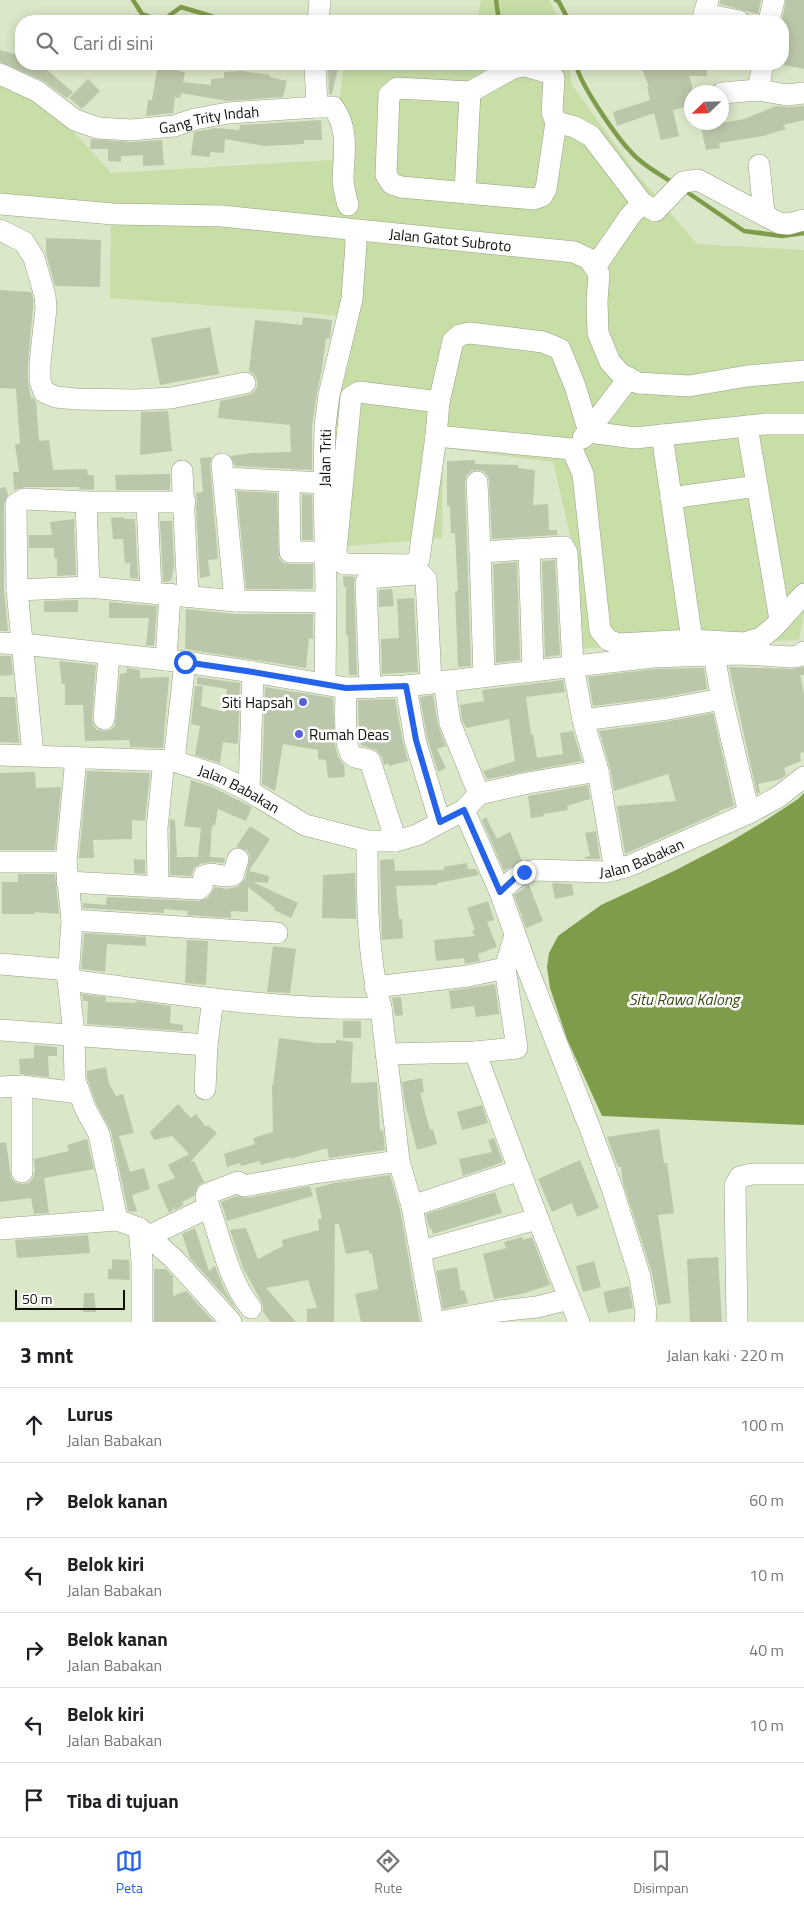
<!DOCTYPE html>
<html lang="id">
<meta charset="utf-8">
<style>
body{margin:0;font-family:"Titillium Web",sans-serif;background:#f6f6f6;color:#202124}
.compass{position:absolute;left:684px;top:85px;width:45px;height:45px;border-radius:50%;background:#fff;box-shadow:0 2px 12px #0003;rotate:247deg}
.scale{position:absolute;left:15px;bottom:12px;width:110px;box-sizing:border-box;padding-left:5px;border:2px solid #0c1007;border-top:0;font-size:14px;line-height:18px;white-space:nowrap;color:#0c1007;-webkit-text-stroke:4px #fff;paint-order:stroke}
.stop{position:absolute;width:15px;height:15px;margin:-11px;border:4px solid #2563eb;border-radius:50%;background:#fff}
.stop.end{background:#2563eb;border-color:#fff;box-shadow:0 1px 5px #0008}
.list{margin:0;padding:0;list-style:none}
h2{display:flex;justify-content:space-between;align-items:center;height:65px;margin:0;padding:0 20px;font-size:21px}
h2 small{font-size:16px;font-weight:400;color:#757577}
.list li{display:grid;grid-template-columns:32px 1fr auto;gap:15px;align-items:center;box-sizing:border-box;height:75px;padding:0 20px;border-top:1px solid #e0e0e0}
.list b{display:block;font-size:19px;white-space:nowrap}
.list p{margin:0;font-size:16px;white-space:nowrap;color:#757577}
.list em{font-size:16px;font-style:normal;color:#757577}
.icon{flex:none;width:28px;height:28px;fill:none;stroke:currentColor;stroke-width:2;stroke-linecap:round;stroke-linejoin:round}
.map{position:relative;flex:none;width:804px;height:1322px;overflow:hidden}
.search{position:absolute;background:#fff;box-shadow:0 2px 12px #0003;left:15px;right:15px;top:15px;height:55px;display:flex;align-items:center;gap:12px;box-sizing:border-box;padding:0 18px;border-radius:20px;color:#757577;font-size:19px}
.sheet{height:515px;background:#fff}
nav{display:flex;justify-content:space-around;align-items:center;box-sizing:border-box;height:70px;border-top:1px solid #e0e0e0;background:#fff;font-size:14px;color:#757577}
nav a{display:grid;justify-items:center;gap:2px}
nav .on{color:#2563eb}
.map>svg:first-child{display:block}
</style>
<div class="map">
<svg width="804" height="1322" viewBox="0 0 804 1322">
<rect width="100%" height="100%" fill="#dbe7c9"/>
<!-- green -->
<path fill="#c8dea7" d="M481 0H549L560 21H477Z
M344 64H568L572 85 635 172 697 244 804 250V612L799 640 577 649 571 539 553 462 443 448 442 538 324 548 319 434 337 316 301 312 110 298 111 218 0 206V75L43 98 111 173 332 160Z"/>
<!-- water -->
<path fill="#7f9c4b" d="M804 793V1125L602 1116 567 1039 550 988 547 967 549 953 558 936 601 905 674 871 726 844 763 822 798 799Z"/>
<g fill="none" stroke-linecap="round" stroke-linejoin="round">
<!-- stream -->
<path stroke="#7f9c4b" stroke-width="4.5" d="M133 0 142 14 162 21 181 7 214 17 279 21
M496 0 499 21
M556 0 559 2 569 21
M416 64 466 68 473 64
M576 64C579 83 617 138 632 153 642 165 660 174 673 183
M684 190 744 231 782 236 804 233"/>
</g>
<!-- building -->
<path fill="#bbc7aa" d="M720 0H761L758 14 720 4Z
M786 0H804V69L783 65 782 21Z
M0 50 21 56V64H40L73 92 67 98 42 80 0 62Z
M158 64H180L178 71 185 72 183 82 211 85V79L224 78V72L242 71 270 75V77L287 81 283 97 227 101 181 93 180 98 175 97 173 113 146 116 148 100H152Z
M328 64H339L332 94H329Z
M640 64H707V76H689L692 85V105L673 110 679 136 661 140 654 113 617 126 613 112 650 100 647 87H649Z
M88 79 100 91 82 109 69 98Z
M776 106 788 107 804 106V120L783 125 786 129 763 136 719 143 720 148 706 150 700 122H728L744 119Z
M321 120 322 140H304V144L264 146 225 139 224 153 210 152V157L191 155 194 132 198 131 215 128 239 130 240 125Z
M91 139 130 142 162 140 164 165 143 166V155L121 156V162L108 161V149H90Z
M46 238 101 240 100 287 55 286 46 253Z
M0 290 31 292 33 298V308L28 362V381L31 398H33L36 401 39 441 49 440 53 470 87 469 88 475H94V490L79 489V487H25L14 490 13 472H19L15 444H20L16 389 0 388Z
M303 317 332 320 330 339 326 338 322 369 317 393 312 426V470L235 466 231 456 251 453 291 452 290 425 218 418 220 401 248 395 254 392 257 387V380L254 374 249 371 255 320 302 325Z
M210 327 219 374 160 385 151 338Z
M168 411 172 451 140 455 141 412Z
M212 457 210 465 218 559 208 560 210 576 200 578 196 507 197 502 196 493 203 492 200 458Z
M475 460V464L518 465V468L535 470 533 505 548 504 549 530H557V535L492 539 489 481 488 476 483 471 477 470 471 471 466 476 465 483 471 666 458 667 455 591H458L457 573 455 533H451L450 506H447V461Z
M170 474V490H116L115 475Z
M6 487 8 495 4 504V590L8 631H0V488Z
M237 491 277 493 279 558 283 563 290 564H313V589H246Z
M302 494 312 495 313 540H302Z
M124 517V519H135L138 579 130 578V563H125L123 539H113L111 518Z
M74 519 76 575 57 576V558H54V548H29V535H52L50 522Z
M160 521H172L174 566 171 581 163 582Z
M555 560 560 655 545 657 542 561Z
M517 562 520 660 496 663 493 564Z
M343 576 355 577 354 583 357 675H349L348 635H346V587H344Z
M392 589 394 606 379 607V590Z
M414 598 418 672 382 674 381 639 399 638 397 599Z
M78 600V612H44V601Z
M109 602 157 606 154 646 146 645 149 618H109Z
M186 609 235 614H313V639L309 638 306 668 185 649Z
M0 656H11L13 675 0 676Z
M59 661 96 665 92 719 93 725 97 730 103 731 110 730 115 726 120 674 126 673 127 668 140 670V678L169 677 163 748 130 747 129 740 85 741 83 705H65V684H62Z
M729 667 791 669 804 667V675H800L804 694V752L800 753 801 761 784 768 786 775 781 779 758 784 760 792 757 794Z
M704 668 707 689 666 697 593 706 588 677 654 669Z
M197 677 240 683 238 744 223 742 220 763 195 755 200 726 191 724 195 686H203L201 706 225 712 227 689 197 684Z
M563 680 565 692 526 697 531 735 533 734 537 758 563 754 560 733 573 731 582 761 487 779 483 771 515 761 509 719 466 728 462 720 460 705 484 701 482 690Z
M265 687 333 698 335 745 338 757 344 765 345 777 328 778 326 760 318 759V750L283 744 275 791 262 784Z
M433 695 438 725 446 746 437 749 446 768 438 772 427 737 420 697Z
M0 697H15L19 743 0 742Z
M395 699 403 742 408 761 389 766 388 763 384 765 382 757 376 750 361 745 359 733 358 700Z
M713 713 734 806 719 811 720 812 625 854 617 806 676 801 668 774 614 791 610 768 599 731 670 721Z
M87 771 150 773 145 821 132 820V839L93 840 94 858H79Z
M35 772 36 788 61 787 55 850H0V773Z
M191 780 212 787 252 807 246 821 218 809 215 826 212 825 210 857 225 858 224 863 210 862 200 864 194 868 191 876 170 875V819L175 820 177 857H198L201 828 184 826Z
M588 785 590 799 567 806 568 810 543 814 544 816 531 818 528 796Z
M486 817 497 839 510 832 522 861 504 871 482 820Z
M250 826 270 839 249 871 269 876 268 883 253 882 298 903 291 918 274 910 275 908 248 887V912L231 911V918L187 915 188 911 164 909V913L83 908V903L106 905 107 897 199 901 208 898 215 887 226 889 237 887 245 879 250 857 247 850 236 847Z
M596 831 600 859H585V857L590 856 585 833Z
M134 859 145 860V874L134 873Z
M394 859 395 871 444 870V867L467 863 468 869H476L479 875 437 883V885L396 886 399 919H402L403 938 382 940 380 860Z
M355 873 356 919 322 918 323 875Z
M18 874H55L59 914 35 912V914H2V882H18Z
M552 883 572 884 574 895 555 899Z
M529 885 543 921 526 928 514 895Z
M488 901 494 920 487 922 497 947 478 954 480 961 465 964 464 958 436 961 434 940 475 936 472 930H475L467 908Z
M84 933 146 937V946L107 944 105 972 81 969Z
M187 940 208 941 206 985 185 983Z
M273 946 296 949 290 993 267 992Z
M495 984 499 1014 476 1017 474 1006 451 1009 449 991Z
M82 994 106 997 105 1002 135 1003 136 1001 171 1006 170 1023 183 1025V1031L87 1024 88 1001H83Z
M401 997 403 1015 395 1016 392 998Z
M343 1021H361V1038H343Z
M279 1038 318 1043H336V1040L353 1042 351 1083 377 1082 380 1131 383 1130 385 1150 329 1158 327 1148 290 1159V1157L261 1165 260 1161 241 1166 240 1163 227 1167 224 1154 255 1144 253 1138 273 1132 272 1085H273Z
M34 1045 57 1047V1056H48L49 1077 20 1074 19 1059 34 1058Z
M106 1067 109 1084 116 1096 123 1094 134 1133 119 1136 130 1172 144 1168 150 1189 132 1195 137 1211 133 1212 128 1211 111 1131 96 1103 87 1078V1071Z
M422 1078 424 1092 420 1093 430 1130 433 1129 437 1144 417 1150 405 1103 402 1082Z
M178 1104 191 1118 196 1114 206 1127 208 1125 217 1133 190 1162 194 1161 204 1182 198 1186 194 1196 182 1202 184 1205 175 1210 173 1205V1210L169 1213 157 1185 175 1178 168 1165 189 1154 172 1136 154 1140 150 1132Z
M482 1105 488 1123 462 1130 457 1112Z
M659 1129 664 1163H667L674 1213 658 1215 671 1303 658 1305 652 1273 623 1183 621 1167H618L607 1137Z
M494 1138 503 1162 463 1176 459 1159 492 1152 488 1140Z
M87 1139 94 1169 44 1178 49 1213 34 1214 31 1198 0 1202V1143L6 1142 11 1178 16 1183 22 1184 29 1183 33 1178 35 1172 34 1159 69 1151 67 1145Z
M580 1160 599 1208 577 1217 572 1203 552 1212 538 1179Z
M390 1175 400 1209 420 1322H361L355 1294 378 1289 372 1253 369 1254V1250L346 1254 339 1224H335L334 1322H307V1309L317 1308 308 1280 266 1288 296 1322H271L263 1312V1306L261 1301 243 1268 230 1230 246 1228 258 1259 283 1246 282 1240 319 1230 318 1219H322L315 1188 334 1183Z
M310 1186 313 1196 227 1221 221 1202 236 1196 246 1198Z
M495 1192 502 1213 433 1234 431 1228H429L426 1214Z
M195 1228 209 1271 215 1266 225 1291 237 1310 190 1258 182 1234Z
M88 1235 90 1253 17 1258 15 1240Z
M522 1237 523 1240 532 1237 550 1285 521 1294 494 1299 483 1254 506 1248 504 1242Z
M718 1257 722 1322H690L687 1259Z
M112 1259 129 1260 130 1280 108 1279V1269H112Z
M594 1261 601 1287 583 1292 576 1266Z
M457 1267 461 1291 464 1290 468 1303 443 1309 436 1271Z
M154 1269H166L173 1276V1296L186 1291 214 1322H154Z
M629 1286 633 1308 608 1313 603 1292Z
M84 1293H94L96 1312H83Z"/>
<g fill="none" stroke-linecap="round" stroke-linejoin="round">
<defs>
<g id="minor">
<path d="M708 0 704 14 739 21"/>
<path d="M318 21 320 0"/>
<path d="M769 21 774 0"/>
<path d="M315 64 317 107"/>
<path id="s1" d="M0 74 37 91 75 120 98 128 131 130 174 126 195 119 228 113 317 107H333C349 128 344 153 343 178 343 187 346 197 348 205"/>
<path d="M758 90 763 64"/>
<path d="M722 93 758 90 787 95 804 93"/>
<path d="M556 122 546 189 542 196 534 199 401 187 392 184 386 175 389 95 397 88 470 92 513 68 525 66 549 73 554 78 552 112 556 122 575 127 591 136 642 203 655 211 683 182 698 180 779 223 788 224 804 220"/>
<path d="M759 165 764 213"/>
<path d="M465 193 470 92"/>
<path id="s2" d="M0 204 113 214 222 216 574 252 589 259 599 274 597 301 598 333 610 362 621 374 638 383 689 386 747 376 804 371"/>
<path d="M0 230 24 242 34 258 45 296 46 308 40 363V381L44 392 56 397 76 399 135 400 171 398 245 383"/>
<path d="M595 267 630 216 642 203"/>
<path d="M747 426 780 620"/>
<path d="M589 432 575 386 560 349 543 342 470 333 460 335 453 341 439 402 436 436 572 449 583 474 600 630 608 640 619 644 692 640 744 643 761 638 774 627 804 594"/>
<path d="M589 432 635 438 766 424H804"/>
<path d="M662 435 692 640"/>
<path d="M436 436 419 559 411 565 344 564 337 557 336 551 351 397 359 392 439 402"/>
<path d="M583 438 629 378"/>
<path d="M222 464 235 601"/>
<path d="M182 471 188 596"/>
<path d="M223 478 324 483"/>
<path d="M289 481 290 552H326"/>
<path d="M477 482 480 552"/>
<path d="M671 498 757 486"/>
<path d="M86 502 89 587"/>
<path d="M147 503 151 592"/>
<path d="M529 550 533 670"/>
<path d="M17 590 89 587 235 601 325 602"/>
<path d="M0 643 23 644 185 662 253 672 346 688 406 686 653 657 741 654 792 657 799 656 804 652"/>
<path d="M714 655 722 699 749 813"/>
<path d="M166 660 170 594"/>
<path d="M484 676 480 552 564 547 567 553 573 666 583 720 598 771 615 870"/>
<path id="s3" d="M325 684 326 587 324 483 325 426 329 395 352 299 356 244 355 235"/>
<path d="M406 686 415 740 440 822"/>
<path d="M346 688C346 702 343 747 352 755 357 760 365 757 370 761L396 841"/>
<path d="M370 688 366 583 369 578 415 574 422 575 426 579 431 683"/>
<path d="M104 719 109 655"/>
<path d="M583 720 668 709 722 699"/>
<path id="s4" d="M0 755 174 761 217 775 249 791 305 825 367 841H396L417 835 464 810 479 794 450 723 444 681"/>
<path d="M33 755 17 590 16 504 24 499 86 502H185"/>
<path d="M76 758 66 862 72 920 68 980 74 1034 75 1080 85 1108 99 1134 117 1220"/>
<path d="M174 761 185 662"/>
<path d="M249 791 253 672"/>
<path d="M479 794 528 783 598 771"/>
<path d="M464 810 500 892 526 965 591 1131 613 1191 640 1277 646 1312 645 1322"/>
<path d="M367 841C367 897 367 955 381 1008L399 1161 412 1206 433 1322"/>
<path d="M0 862H66"/>
<path d="M67 882 199 889 202 886 204 876C213 871 223 879 233 875L238 859"/>
<path d="M158 886 157 828 164 760"/>
<path id="s5" d="M500 892C511 881 519 873 535 870L605 872 629 866 749 813 778 797 804 777"/>
<path d="M72 920 277 933"/>
<path d="M0 964 69 970"/>
<path d="M68 980C172 993 276 1011 381 1008"/>
<path d="M375 987 468 976 505 968"/>
<path d="M0 1030 207 1045 213 999"/>
<path d="M475 1052C509 1142 542 1233 579 1322"/>
<path d="M386 1054 475 1052 517 1048 505 968 515 935"/>
<path d="M22 1086V1172"/>
<path d="M0 1087 22 1086 79 1093"/>
<path d="M205 1089 207 1045"/>
<path d="M412 1206 520 1170"/>
<path d="M209 1207C221 1240 229 1281 251 1308"/>
<path d="M139 1228 142 1261V1322"/>
<path d="M0 1229 117 1220 139 1228 174 1259 231 1322"/>
<path d="M149 1236 209 1207 206 1197 207 1194 238 1182 244 1186 314 1173 399 1161"/>
<path d="M421 1251 537 1219"/>
<path d="M439 1322 499 1311 537 1307 569 1299"/>
<path d="M737 1322 735 1185 740 1177 752 1174H804"/>
</g>
</defs>
<!-- minor casing -->
<use href="#minor" stroke="#95a185" stroke-width="22"/>
<!-- minor -->
<use href="#minor" stroke="#fff" stroke-width="21"/>
</g>
<g fill="none" stroke-linecap="round" stroke-linejoin="round">
<!-- route -->
<path stroke="#2563eb" stroke-width="6" d="M185 662 253 672 346 688 406 686 416 740 440 822 464 810 500 892 515 878 524 872"/>
</g>
<!-- markers -->
<g fill="#5861d9" stroke="#fff" stroke-width="2">
<circle cx="303" cy="702" r="5"/>
<circle cx="299" cy="734" r="5"/>
</g>
<g text-anchor="middle" dominant-baseline="central" stroke-width="5" stroke-linejoin="round" paint-order="stroke">
<!-- street labels -->
<g font-size="15" fill="#0c1007" stroke="#fff">
<text stroke="none"><textPath href="#s1" startOffset="225">Gang Trity Indah</textPath></text>
<text stroke="none"><textPath href="#s2" startOffset="452">Jalan Gatot Subroto</textPath></text>
<text stroke="none"><textPath href="#s3" startOffset="226">Jalan Triti</textPath></text>
<text stroke="none"><textPath href="#s4" startOffset="245">Jalan Babakan</textPath></text>
<text stroke="none"><textPath href="#s5" startOffset="151">Jalan Babakan</textPath></text>
</g>
<!-- poi labels -->
<g font-size="15" fill="#0c1007" stroke="#fff" text-anchor="end">
<text x="293" y="702">Siti Hapsah</text>
<text x="309" y="734" text-anchor="start">Rumah Deas</text>
</g>
<!-- water labels -->
<g font-size="16" font-style="italic" fill="#394b10" stroke="#fff">
<text x="684" y="999">Situ Rawa Kalong</text>
</g>
</g>
</svg>
<svg class="compass" viewBox="-18 -18 36 36"><path d="M0-13l5 13h-10z" fill="#e53935"/><path d="M0 13l5-13h-10z" fill="#757577"/></svg>
<div class="scale">50 m</div>
<div class="stop" style="left:185px;top:662px"></div>
<div class="stop end" style="left:524px;top:872px"></div>
<div class="search"><svg class="icon" aria-label="search" viewBox="0 0 24 24"><circle cx="10" cy="10" r="6"/><path d="M15 15l6 6"/></svg>Cari di sini</div>
</div>
<section class="sheet">
<h2>3 mnt<small>Jalan kaki · 220 m</small></h2>
<ul class="list">
<li><svg class="icon" aria-label="ahead" viewBox="0 0 24 24"><path d="M12 20V5M6 11l6-6 6 6"/></svg><div><b>Lurus</b><p>Jalan Babakan</p></div><em>100 m</em></li>
<li><svg class="icon" aria-label="right" viewBox="0 0 24 24"><path d="M7 20v-9h11M14 6l5 5-5 5"/></svg><div><b>Belok kanan</b></div><em>60 m</em></li>
<li><svg class="icon" aria-label="left" viewBox="0 0 24 24"><path d="M17 20v-9H6M10 6l-5 5 5 5"/></svg><div><b>Belok kiri</b><p>Jalan Babakan</p></div><em>10 m</em></li>
<li><svg class="icon" aria-label="right" viewBox="0 0 24 24"><path d="M7 20v-9h11M14 6l5 5-5 5"/></svg><div><b>Belok kanan</b><p>Jalan Babakan</p></div><em>40 m</em></li>
<li><svg class="icon" aria-label="left" viewBox="0 0 24 24"><path d="M17 20v-9H6M10 6l-5 5 5 5"/></svg><div><b>Belok kiri</b><p>Jalan Babakan</p></div><em>10 m</em></li>
<li><svg class="icon" aria-label="arrive" viewBox="0 0 24 24"><path d="M6 21V4h12l-3 4 3 4H6"/></svg><div><b>Tiba di tujuan</b></div></li>
</ul>
</section>
<nav>
<a class="on"><svg class="icon" aria-label="map" viewBox="0 0 24 24"><path d="M3 6l6-2 6 2 6-2v14l-6 2-6-2-6 2zM9 4v14M15 6v14"/></svg>Peta</a>
<a><svg class="icon" aria-label="directions" viewBox="0 0 24 24"><path d="M12 3l9 9-9 9-9-9zM9 14v-3h6M13 9l2 2-2 2"/></svg>Rute</a>
<a><svg class="icon" aria-label="saved" viewBox="0 0 24 24"><path d="M7 4h10v16l-5-4-5 4z"/></svg>Disimpan</a>
</nav>
